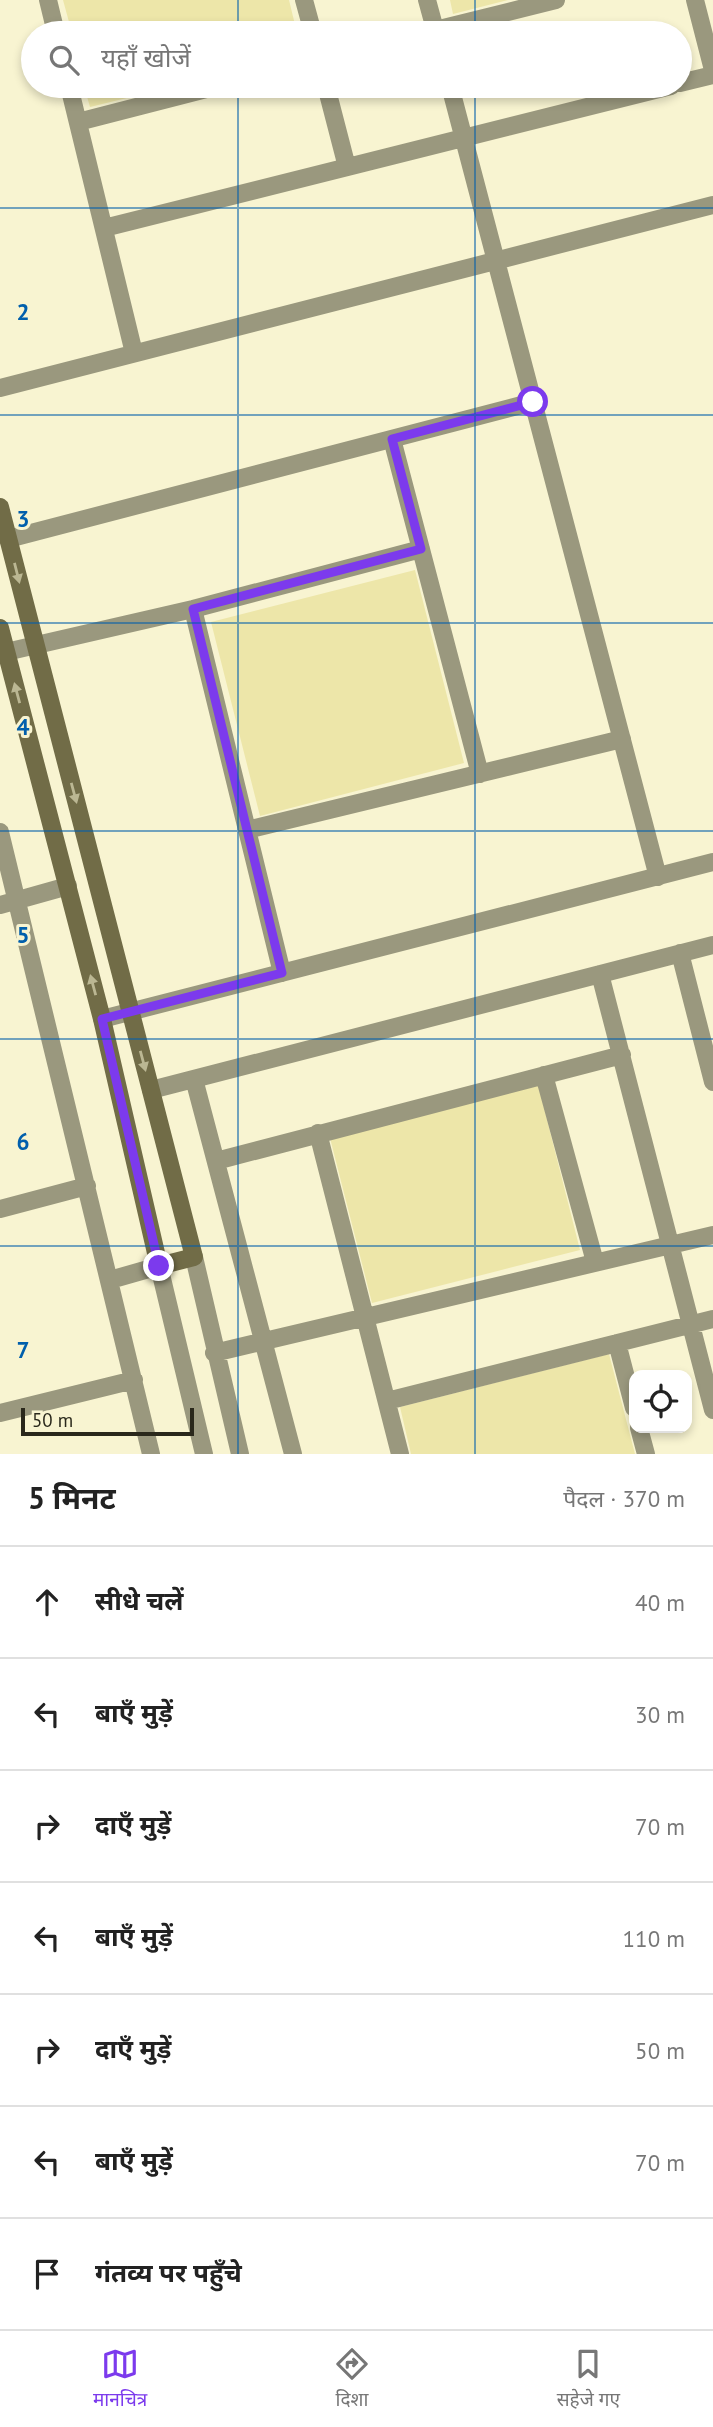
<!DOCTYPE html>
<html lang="hi">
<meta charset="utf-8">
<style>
body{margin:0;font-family:"PT Sans","Noto Sans Devanagari",sans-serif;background:#f6f6f6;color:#222}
.controls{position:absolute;right:21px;bottom:21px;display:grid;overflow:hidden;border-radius:14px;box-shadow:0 4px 10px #0003}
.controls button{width:63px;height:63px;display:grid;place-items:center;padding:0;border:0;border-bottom:2px solid #e0e0e0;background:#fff;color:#222;font:35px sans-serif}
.scale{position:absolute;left:21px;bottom:18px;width:173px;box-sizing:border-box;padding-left:7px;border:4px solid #2a281b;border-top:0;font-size:19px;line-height:24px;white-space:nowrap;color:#2a281b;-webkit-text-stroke:5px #f8f4d1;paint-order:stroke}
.stop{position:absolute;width:21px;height:21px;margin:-16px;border:5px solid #7c3aed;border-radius:50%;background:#fff}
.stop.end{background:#7c3aed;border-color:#fff;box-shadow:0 2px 7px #0008}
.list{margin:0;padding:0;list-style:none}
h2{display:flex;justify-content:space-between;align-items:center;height:91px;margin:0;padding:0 28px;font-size:30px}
h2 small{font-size:23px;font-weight:400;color:#767676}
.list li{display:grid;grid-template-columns:46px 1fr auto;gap:21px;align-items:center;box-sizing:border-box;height:112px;padding:0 28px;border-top:2px solid #e0e0e0}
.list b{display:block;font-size:26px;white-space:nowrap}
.list em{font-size:23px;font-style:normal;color:#767676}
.icon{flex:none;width:38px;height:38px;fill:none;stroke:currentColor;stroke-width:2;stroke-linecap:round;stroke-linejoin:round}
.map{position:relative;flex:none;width:713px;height:1454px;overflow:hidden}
.search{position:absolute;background:#fff;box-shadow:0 4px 10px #0003;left:21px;right:21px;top:21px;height:77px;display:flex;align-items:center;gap:18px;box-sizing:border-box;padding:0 24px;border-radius:38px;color:#767676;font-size:26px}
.sheet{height:875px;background:#fff}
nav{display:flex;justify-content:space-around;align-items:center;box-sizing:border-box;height:98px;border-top:2px solid #e0e0e0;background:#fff;font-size:19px;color:#767676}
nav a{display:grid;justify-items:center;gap:4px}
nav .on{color:#7c3aed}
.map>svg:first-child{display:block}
</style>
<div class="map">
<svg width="713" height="1454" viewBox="0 0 713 1454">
<rect width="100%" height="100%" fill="#f8f4d1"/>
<!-- green -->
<path fill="#ede6a9" d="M63 0H289L297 33H72Z
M450 0H508L453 14Z
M84 86H176L90 107Z
M415 570 464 763 260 816 211 622Z
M538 1084 580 1250 372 1303 330 1138Z
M609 1354 635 1454H411L400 1407Z"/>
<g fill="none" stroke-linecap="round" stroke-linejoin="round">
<!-- street -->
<path stroke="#9a987e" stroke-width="18" d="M48 0 56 33
M304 0 313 33
M427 0 436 33
M695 0 713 70
M423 33 556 0
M680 83 713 75
M69 86 134 353
M326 86 347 167
M450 86 658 877
M78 122 218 86
M104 228 671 86
M0 388 713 205
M392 439 480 774
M8 539 533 402
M193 609 282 973
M6 652 193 609 421 549
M247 830 622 739
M0 832 151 1454
M0 905 68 886
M680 953 713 1082
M600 974 713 1410
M102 1019 713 862
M544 1075 595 1262
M194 1079 293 1454
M151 1090 713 945
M318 1133 400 1454
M216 1161 622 1055
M0 1209 87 1186
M194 1257 240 1454
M110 1280 159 1266 204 1454
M617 1343 634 1408
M214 1353 713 1235
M387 1401 713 1319
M0 1413 134 1380
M639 1428 646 1454"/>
<!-- secondary -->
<path stroke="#716c47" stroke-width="18" d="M0 507 194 1257 159 1266 102 1019 0 628"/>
</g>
<!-- one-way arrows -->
<defs><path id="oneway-solid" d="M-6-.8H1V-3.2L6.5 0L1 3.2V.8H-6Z" transform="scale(1.75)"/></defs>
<g fill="#bbb793">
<use href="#oneway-solid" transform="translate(17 573) rotate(76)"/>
<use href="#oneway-solid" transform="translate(17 693) rotate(-105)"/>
<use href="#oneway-solid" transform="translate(74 793) rotate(75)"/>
<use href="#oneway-solid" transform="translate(93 985) rotate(-105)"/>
<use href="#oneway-solid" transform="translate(143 1061) rotate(75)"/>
</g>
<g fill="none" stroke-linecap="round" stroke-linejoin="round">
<!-- route -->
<path stroke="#7c3aed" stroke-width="9" d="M159 1266 102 1019 282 973 193 609 421 549 392 439 533 402"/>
</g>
<!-- grid -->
<path fill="none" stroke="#015fac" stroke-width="2" stroke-opacity="0.55" d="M238 0V33M475 0V33M238 86V1454M475 86V1454M0 208H713M0 415H713M0 623H713M0 831H713M0 1039H713M0 1246H713"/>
<g font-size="23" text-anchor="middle" font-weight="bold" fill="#015fac" stroke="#f8f4d1" stroke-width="6" stroke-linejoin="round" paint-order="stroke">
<text x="23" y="320">2</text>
<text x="23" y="527">3</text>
<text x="23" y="735">4</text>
<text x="23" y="943">5</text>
<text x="23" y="1150">6</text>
<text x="23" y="1358">7</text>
</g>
</svg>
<div class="controls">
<button><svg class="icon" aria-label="locate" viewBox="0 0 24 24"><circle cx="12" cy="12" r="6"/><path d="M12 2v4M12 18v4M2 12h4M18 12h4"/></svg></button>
</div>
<div class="scale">50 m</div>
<div class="stop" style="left:533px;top:402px"></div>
<div class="stop end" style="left:159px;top:1266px"></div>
<div class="search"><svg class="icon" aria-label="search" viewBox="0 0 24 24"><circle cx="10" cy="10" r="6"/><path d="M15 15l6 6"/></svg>यहाँ खोजें</div>
</div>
<section class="sheet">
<h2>5 मिनट<small>पैदल · 370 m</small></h2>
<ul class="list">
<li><svg class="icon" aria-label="ahead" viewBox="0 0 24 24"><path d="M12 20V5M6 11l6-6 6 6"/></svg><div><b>सीधे चलें</b></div><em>40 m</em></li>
<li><svg class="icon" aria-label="left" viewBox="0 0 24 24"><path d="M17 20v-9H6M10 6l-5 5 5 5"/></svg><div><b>बाएँ मुड़ें</b></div><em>30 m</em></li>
<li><svg class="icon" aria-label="right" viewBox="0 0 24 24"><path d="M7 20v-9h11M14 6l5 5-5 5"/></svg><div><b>दाएँ मुड़ें</b></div><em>70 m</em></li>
<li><svg class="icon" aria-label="left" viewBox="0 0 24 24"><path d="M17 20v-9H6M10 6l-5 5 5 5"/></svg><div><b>बाएँ मुड़ें</b></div><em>110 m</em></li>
<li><svg class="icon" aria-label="right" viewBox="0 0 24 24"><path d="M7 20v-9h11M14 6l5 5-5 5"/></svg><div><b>दाएँ मुड़ें</b></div><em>50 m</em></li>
<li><svg class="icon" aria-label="left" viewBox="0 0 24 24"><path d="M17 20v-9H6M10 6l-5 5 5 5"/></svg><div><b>बाएँ मुड़ें</b></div><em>70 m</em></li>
<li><svg class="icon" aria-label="arrive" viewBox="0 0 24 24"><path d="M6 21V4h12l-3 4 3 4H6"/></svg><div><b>गंतव्य पर पहुँचे</b></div></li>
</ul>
</section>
<nav>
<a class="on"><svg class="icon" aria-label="map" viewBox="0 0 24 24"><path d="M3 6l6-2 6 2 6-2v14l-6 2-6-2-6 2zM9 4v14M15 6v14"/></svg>मानचित्र</a>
<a><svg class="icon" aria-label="directions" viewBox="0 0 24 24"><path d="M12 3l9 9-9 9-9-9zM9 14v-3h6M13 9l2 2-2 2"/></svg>दिशा</a>
<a><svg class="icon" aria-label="saved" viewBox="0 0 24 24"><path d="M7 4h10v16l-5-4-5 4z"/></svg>सहेजे गए</a>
</nav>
